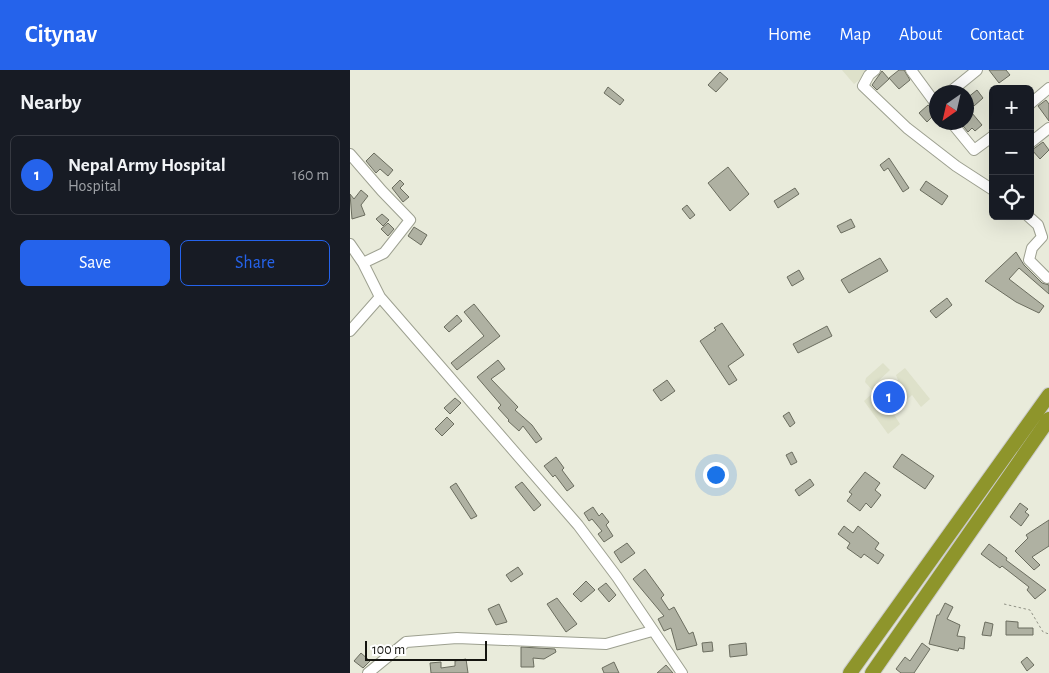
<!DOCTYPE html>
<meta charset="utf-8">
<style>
body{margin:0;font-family:"Alegreya Sans",sans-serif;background:#20242c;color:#f1f3f6}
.controls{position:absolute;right:15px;top:15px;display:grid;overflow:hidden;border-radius:8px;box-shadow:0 5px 20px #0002}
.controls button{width:45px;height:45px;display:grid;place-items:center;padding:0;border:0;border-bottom:1px solid #363941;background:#171b24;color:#f1f3f6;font:25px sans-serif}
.compass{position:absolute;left:579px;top:15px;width:45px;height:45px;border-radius:50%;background:#171b24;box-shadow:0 5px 20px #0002;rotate:214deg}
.scale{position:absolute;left:15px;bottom:12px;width:122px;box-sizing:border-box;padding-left:5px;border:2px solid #14140f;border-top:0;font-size:14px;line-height:18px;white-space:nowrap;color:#14140f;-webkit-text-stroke:4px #fff;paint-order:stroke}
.you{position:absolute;left:365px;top:404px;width:18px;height:18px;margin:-12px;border:4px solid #fff;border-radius:50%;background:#1a73e8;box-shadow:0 0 0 8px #1a73e833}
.badge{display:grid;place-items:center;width:32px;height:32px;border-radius:50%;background:#2563eb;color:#fff;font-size:16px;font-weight:700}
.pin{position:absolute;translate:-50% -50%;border:2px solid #fff;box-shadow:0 1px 5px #0006}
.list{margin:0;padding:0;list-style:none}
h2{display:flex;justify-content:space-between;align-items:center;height:65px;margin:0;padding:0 20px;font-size:21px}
h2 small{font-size:16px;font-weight:400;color:#9ea1a6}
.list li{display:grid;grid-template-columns:32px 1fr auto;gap:15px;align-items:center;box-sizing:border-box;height:80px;margin:0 10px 10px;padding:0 10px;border:1px solid #363941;border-radius:8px}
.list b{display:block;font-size:19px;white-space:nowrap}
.list p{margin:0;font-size:16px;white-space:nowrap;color:#9ea1a6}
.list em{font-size:16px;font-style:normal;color:#9ea1a6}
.actions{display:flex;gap:10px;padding:15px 20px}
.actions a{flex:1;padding:11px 0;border:1px solid #2563eb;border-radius:8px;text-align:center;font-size:18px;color:#2563eb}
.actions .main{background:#2563eb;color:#fff}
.icon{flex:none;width:28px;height:28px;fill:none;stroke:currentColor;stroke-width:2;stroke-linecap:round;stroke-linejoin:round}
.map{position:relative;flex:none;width:699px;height:603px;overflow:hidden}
header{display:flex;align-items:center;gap:30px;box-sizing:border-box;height:70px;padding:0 25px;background:#2563eb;color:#fff}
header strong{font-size:24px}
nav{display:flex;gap:28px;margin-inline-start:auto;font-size:18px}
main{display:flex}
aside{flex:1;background:#171b24}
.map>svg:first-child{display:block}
</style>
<header>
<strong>Citynav</strong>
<nav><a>Home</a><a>Map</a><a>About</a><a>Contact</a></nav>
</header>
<main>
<aside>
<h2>Nearby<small></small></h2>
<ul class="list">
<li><span class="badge">1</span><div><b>Nepal Army Hospital</b><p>Hospital</p></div><em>160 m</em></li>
</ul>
<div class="actions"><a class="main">Save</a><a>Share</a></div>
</aside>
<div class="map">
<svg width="699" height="603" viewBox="0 0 699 603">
<rect width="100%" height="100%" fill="#e9ebdb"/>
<!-- built -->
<path fill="#dee1ca" d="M492 0H522L504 14Z
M533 293 540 300 525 314 532 323 548 310 546 305 555 298 580 329 571 337 562 325 543 343 550 354 538 364 514 331 524 322 515 312 516 308Z"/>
<!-- building -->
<path fill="#afb1a2" stroke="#6b6d5f" d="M549 0H554L560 10 549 19 539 8Z
M639 0H656L660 5 649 13Z
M532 1 539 9 527 20 522 15Z
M370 2 378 9 366 22 358 15Z
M258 17 274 30 270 35 254 23Z
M627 20 633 28 624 36 617 28Z
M696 30 699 34V51L688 36Z
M578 35 586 41V43L577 52 569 43Z
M622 43 632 55 625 61 622 58 618 62 610 52H616V47Z
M693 72 699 80 690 89 682 80Z
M24 83 43 100 38 106 30 99 26 103 16 91Z
M539 88 559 118 553 122 538 98 534 101 530 95Z
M378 97 399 124 380 141 358 113Z
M50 110 54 114 50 118 59 127 53 132 42 118Z
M576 111 598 126 592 135 570 120Z
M445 118 449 124 428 138 424 131Z
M11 120 18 126 11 135 15 145 2 149 0 124 4 129Z
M337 135 345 145 340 149 332 139Z
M32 144 39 150 33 156 26 149Z
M501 149 505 157 491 163 487 156Z
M38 153 44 159 38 166 31 159Z
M64 157 77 165 71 175 58 166Z
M666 182 674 195 692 213 699 215V224L669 198 659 209 694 236 689 243 666 232 635 211Z
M530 188 538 201 499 223 491 210Z
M449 200 454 209 442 216 437 207Z
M597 228 602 235 586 248 580 241Z
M124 234 150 266 107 300 101 293 134 266 114 242Z
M107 245 112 251 99 262 94 257Z
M372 253 394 285 378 296 387 310 379 315 350 271 366 260 364 258Z
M477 256 482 266 448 283 443 274Z
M148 290 155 299 141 309 168 337 165 340 182 355 192 369 186 373 173 356 169 361 158 351 159 350 148 338 151 335 127 307Z
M317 310 325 321 311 331 303 320Z
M105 328 111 333 100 344 94 338Z
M439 342 445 353 440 357 433 346Z
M97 347 104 354 92 366 85 359Z
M442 382 447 392 441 395 436 385Z
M552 384 584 406 575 419 543 397Z
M206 387 214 398 212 400 224 416 217 421 205 405 203 407 194 396Z
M515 402 530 413 525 420 531 425 521 438 516 433 510 441 497 431 502 424 499 422Z
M460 409 464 415 449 426 445 420Z
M172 412 191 435 184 441 165 417Z
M106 413 127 446 121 449 100 417Z
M670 433 678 439 675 442 679 445 671 456 660 447Z
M243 437 249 446 252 443 259 452 256 455 263 466 254 472 248 464 252 461 242 449 239 451 234 443Z
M699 450V476L682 487 690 495 684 500 665 481 678 468 676 465Z
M494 456 503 463 508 456 529 473 525 479 534 485 528 494 514 484 511 488 497 478 500 473 488 464Z
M277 473 285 483 271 493 264 482Z
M639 474 657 488 656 490 696 520 685 529 677 520 679 517 652 496 650 498 631 484Z
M168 497 173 504 161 512 156 505Z
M295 499 314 525 311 528 319 540 324 537 339 564 343 562 347 575 327 580 321 558 314 561 308 549 314 546 283 509Z
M236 511 245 520 231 532 223 524Z
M256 513 266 525 259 532 248 519Z
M207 528 227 554 216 562 197 534Z
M595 533 603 537 597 549 610 555 607 566 615 567 614 579 609 578 608 581 579 574 587 545H589Z
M149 534 157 552 146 555 138 539Z
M656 551 668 552V558H683V565H656Z
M635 552 643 554 641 566 632 565Z
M362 572 363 581 353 582 352 573Z
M396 573 397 585 380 587 379 575Z
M572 573 580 579 564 603H551L546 599 555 587 560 591Z
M171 577 205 579 206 582 194 589 183 588 184 597H171Z
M11 583 20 591 13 598 4 591Z
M677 587 684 595 677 601 671 592Z
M116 589 118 603H81L80 593 91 592V598L105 596V591Z
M264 592 269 603H254L252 598Z
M316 595 323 603H307Z"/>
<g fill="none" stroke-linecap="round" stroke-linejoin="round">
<defs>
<path id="minor" d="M525 0 519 5 513 16 557 58 606 96 643 120
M561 0 586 34
M600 22 627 0
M680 34 699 18
M601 52 624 80 643 66
M680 73 699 58
M0 84 32 121 60 150 34 183 13 193
M678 146 688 155 692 167 682 178 679 190 697 208
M0 174 13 193 30 227 228 455 267 507 332 603
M0 261 30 227
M18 603 56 572 107 568 256 574 302 561"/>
<path id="highway" d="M500 603 699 325
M522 603 699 349"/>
</defs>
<!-- minor casing -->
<use href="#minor" stroke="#9da090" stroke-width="12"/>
<!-- highway casing -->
<use href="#highway" stroke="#cbcbca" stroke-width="16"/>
<!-- path -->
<path stroke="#929387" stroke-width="1" stroke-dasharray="2.5 2.5" stroke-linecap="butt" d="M654 534 680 540 693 562 699 564"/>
<!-- minor -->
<use href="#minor" stroke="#fff" stroke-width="10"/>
<!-- highway -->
<use href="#highway" stroke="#8e952b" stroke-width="14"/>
</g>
</svg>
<div class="controls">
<button>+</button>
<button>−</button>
<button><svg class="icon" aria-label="locate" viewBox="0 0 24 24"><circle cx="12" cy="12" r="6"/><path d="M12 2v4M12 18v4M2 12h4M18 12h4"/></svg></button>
</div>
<svg class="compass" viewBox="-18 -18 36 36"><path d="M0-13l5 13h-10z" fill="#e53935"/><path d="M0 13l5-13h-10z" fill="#9ea1a6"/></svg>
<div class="scale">100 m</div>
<div class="you"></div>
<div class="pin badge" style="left:539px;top:327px">1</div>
</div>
</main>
